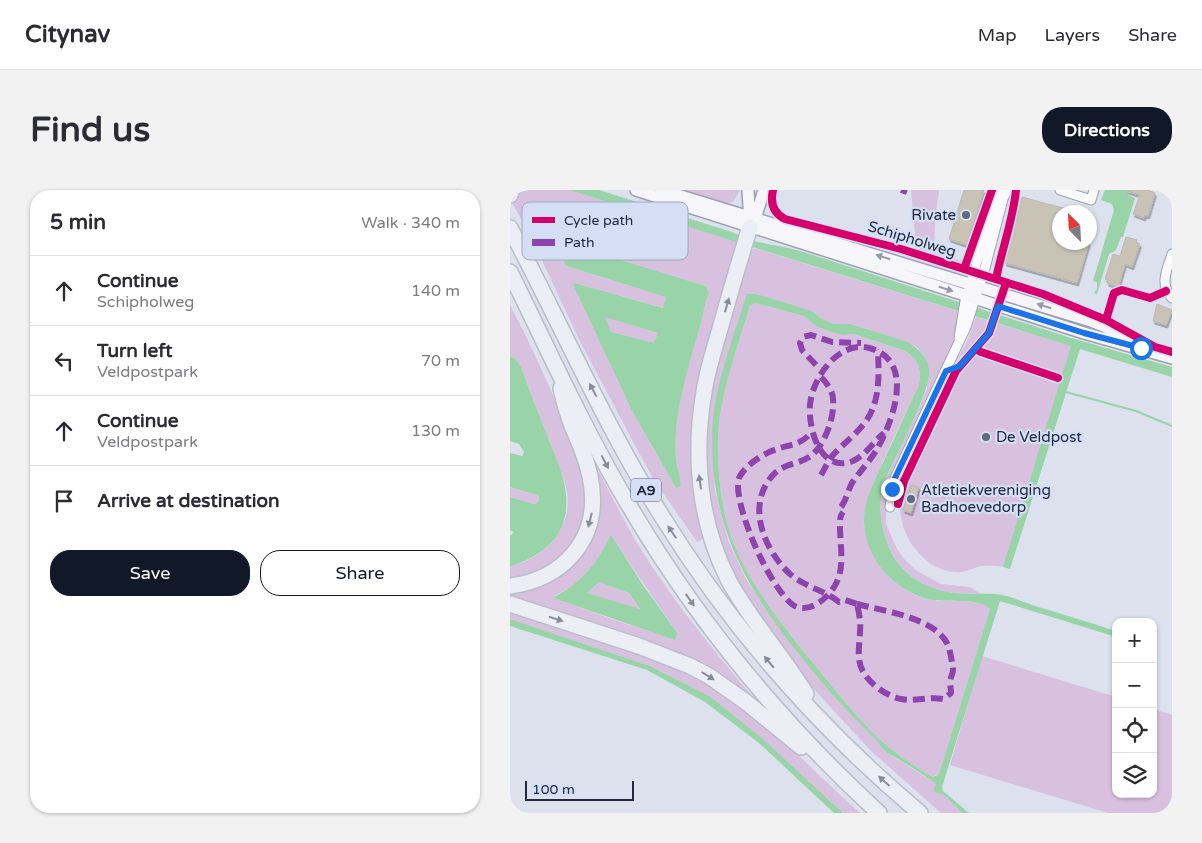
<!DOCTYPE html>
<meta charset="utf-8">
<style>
body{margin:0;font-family:"Varela Round",sans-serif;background:#f2f2f3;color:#2b2b33}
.controls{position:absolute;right:15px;bottom:15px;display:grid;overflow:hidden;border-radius:10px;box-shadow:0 1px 4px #0004}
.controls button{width:45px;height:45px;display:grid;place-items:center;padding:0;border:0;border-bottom:1px solid #e1e1e2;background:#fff;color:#2b2b33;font:25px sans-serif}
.compass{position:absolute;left:542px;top:15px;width:45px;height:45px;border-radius:50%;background:#fff;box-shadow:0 1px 4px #0004;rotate:336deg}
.scale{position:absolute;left:15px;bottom:12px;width:109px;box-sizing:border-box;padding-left:5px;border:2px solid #21293f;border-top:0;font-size:14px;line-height:18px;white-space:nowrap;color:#21293f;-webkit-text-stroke:4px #d4def5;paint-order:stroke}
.stop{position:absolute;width:15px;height:15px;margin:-11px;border:4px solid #1a73e8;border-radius:50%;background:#fff}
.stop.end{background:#1a73e8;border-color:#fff;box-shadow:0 1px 5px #0008}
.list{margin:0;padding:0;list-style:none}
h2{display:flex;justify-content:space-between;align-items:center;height:65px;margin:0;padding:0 20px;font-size:21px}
h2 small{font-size:16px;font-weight:400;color:#7c7c81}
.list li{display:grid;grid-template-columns:32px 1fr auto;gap:15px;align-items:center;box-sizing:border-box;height:70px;padding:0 20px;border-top:1px solid #e1e1e2}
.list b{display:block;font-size:19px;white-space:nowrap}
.list p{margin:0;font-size:16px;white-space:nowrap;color:#7c7c81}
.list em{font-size:16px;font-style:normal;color:#7c7c81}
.actions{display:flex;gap:10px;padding:15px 20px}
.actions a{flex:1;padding:11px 0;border:1px solid #111827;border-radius:20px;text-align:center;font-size:18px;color:#111827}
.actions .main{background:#111827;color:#fff}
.icon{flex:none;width:28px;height:28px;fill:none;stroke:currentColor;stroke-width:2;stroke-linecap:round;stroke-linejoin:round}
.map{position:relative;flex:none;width:662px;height:623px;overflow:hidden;border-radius:20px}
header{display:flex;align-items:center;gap:30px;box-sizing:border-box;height:70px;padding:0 25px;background:#fff;border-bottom:1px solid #e1e1e2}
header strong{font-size:24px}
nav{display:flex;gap:28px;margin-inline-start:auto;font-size:18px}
.intro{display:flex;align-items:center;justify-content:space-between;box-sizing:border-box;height:120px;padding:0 30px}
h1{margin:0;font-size:35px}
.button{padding:12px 22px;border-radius:20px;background:#111827;color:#fff;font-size:18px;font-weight:700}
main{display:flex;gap:30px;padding:0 30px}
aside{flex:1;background:#fff;border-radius:20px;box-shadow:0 1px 4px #0004}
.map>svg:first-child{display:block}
</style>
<header>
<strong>Citynav</strong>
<nav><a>Map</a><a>Layers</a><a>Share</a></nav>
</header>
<div class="intro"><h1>Find us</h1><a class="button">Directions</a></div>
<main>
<aside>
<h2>5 min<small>Walk · 340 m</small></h2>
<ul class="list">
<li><svg class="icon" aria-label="ahead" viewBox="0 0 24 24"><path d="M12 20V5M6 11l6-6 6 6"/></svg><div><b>Continue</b><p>Schipholweg</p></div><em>140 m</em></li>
<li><svg class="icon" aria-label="left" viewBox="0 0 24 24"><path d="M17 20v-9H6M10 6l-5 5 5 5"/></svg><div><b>Turn left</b><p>Veldpostpark</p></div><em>70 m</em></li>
<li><svg class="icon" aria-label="ahead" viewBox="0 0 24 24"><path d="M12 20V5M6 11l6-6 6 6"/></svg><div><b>Continue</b><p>Veldpostpark</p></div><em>130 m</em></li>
<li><svg class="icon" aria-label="arrive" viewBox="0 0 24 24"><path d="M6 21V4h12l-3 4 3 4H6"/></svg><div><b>Arrive at destination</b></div></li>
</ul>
<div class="actions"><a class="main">Save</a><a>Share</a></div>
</aside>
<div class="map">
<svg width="662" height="623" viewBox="0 0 662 623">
<defs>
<filter id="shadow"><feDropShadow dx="1.5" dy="3" stdDeviation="0" flood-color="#0004"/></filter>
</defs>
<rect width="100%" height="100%" fill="#dce1ed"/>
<!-- green -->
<path fill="#d8c1df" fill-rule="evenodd" d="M0 0H59L228 52 184 216 181 268 188 315 197 347 187 352 144 290 121 248 69 149 17 39 0 9ZM45 50 196 96 199 103C194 114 194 125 190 136 177 178 163 224 166 269 167 278 169 287 171 296L166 298 121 219 99 171 65 93 154 118 156 107 56 76Z
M160 0H230L224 11 215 14Z
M401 0H429L425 31 424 59 426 58V64L452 71 451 74 405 62 406 57Z
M244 58 448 121 449 125 441 164 381 287 376 310V334L387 359 395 370 407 381 431 394 460 397 471 404C454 403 433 404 417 396 378 376 366 338 372 297L406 224 417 198 413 165 407 157 398 152 341 134H324L310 128 302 121 243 105 216 172 205 217 202 246 205 300 218 350 235 387 254 417 291 467 379 564 424 592 433 604 452 623H431L360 560 303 498 251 431 218 375 206 347 192 279 197 203 238 68Z
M245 113 294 126 306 136 334 145 343 144 393 160C408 167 413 181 408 197 392 232 372 268 361 305 359 312 355 320 354 327 352 346 362 361 372 376 384 392 397 404 417 409 434 413 469 407 480 419L429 584 422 587C408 578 394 569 381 559 361 543 338 516 322 496 288 455 240 399 222 349 211 317 207 282 208 248 209 207 228 155 240 116Z
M0 115C24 161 46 209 64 258 70 275 78 294 77 313 74 336 62 362 43 376 30 385 15 388 0 390V376C31 370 58 344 58 310 57 292 48 275 42 259 32 232 21 204 11 177L6 169 0 166Z
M94 126 148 143 144 154 101 142Z
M466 127 479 131 475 140 468 150 446 171 457 152Z
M485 133 562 156 494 377C484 376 476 375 467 377 462 379 457 381 452 382 419 385 392 351 390 320 389 313 392 304 393 297L450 178 476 149Z
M78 261C96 294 112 329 132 361 166 415 207 465 248 513L212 490 0 412V399L12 398 77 348ZM101 346 168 444 165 449 107 431 46 409 44 406C74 392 86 374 101 346Z
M0 297 27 305 29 307 28 313 23 314 0 307Z
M89 392 119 403 130 420 77 403Z
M0 419C70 442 145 461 209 501 262 534 303 582 350 623H333L253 549 201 507 140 476 0 429Z
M472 466 606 507V604H643V519L662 525V623H598L440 575Z"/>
<!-- water -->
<path fill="#98d4a7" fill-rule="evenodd" d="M59 0H89L222 42C241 53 266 55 287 60L561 148 662 177V187L570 159 500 379 493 377 561 156Z
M595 0H619L618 5 625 8 613 47H611L606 60 599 64 587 104 584 103 587 98V92L583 91 604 20 602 14 591 10Z
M45 50 196 96 199 103C194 114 194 125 190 136 178 178 163 225 166 269 167 278 170 287 171 296L166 298 121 219 63 94 65 93 153 118 156 107 56 76ZM95 127 148 143 144 153 101 142Z
M237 104H246L302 121 310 128 324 134H341L398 152C408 158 417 167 419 179 423 198 381 275 372 297 366 336 378 379 418 396 439 406 463 403 485 404 497 405 511 411 522 415 550 423 578 432 606 441V447L490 411 432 597 433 601 459 623H452L433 604 426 603 424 599 426 594 424 592C409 582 394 572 379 564 374 561 370 554 366 550 351 535 336 520 322 504 254 424 201 357 202 247 202 202 223 148 237 104ZM245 113 294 126 306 136 322 142 334 145 343 144 393 160C408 167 413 181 408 197 397 220 387 243 376 266 368 285 355 306 354 327 352 365 382 399 417 409 434 413 469 407 480 419L429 584 426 586 422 587C408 578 394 569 381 559 361 543 338 516 322 496 288 455 240 399 222 349 211 317 207 282 208 248 209 208 228 155 240 116Z
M0 166 6 169 11 177C20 202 30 227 40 253 45 266 51 279 54 292 64 338 42 362 2 376H0V346L4 342 0 340V307L23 314 28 313 29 307 27 305 0 297V263L12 266 14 262 9 254 0 251Z
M101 345 133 395 168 444 165 450 46 409 44 407C74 391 86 374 101 345ZM89 392 119 403 130 419 77 403Z
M0 429 140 476 201 507 253 549 333 623H324L249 553 195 512 137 480 0 436Z"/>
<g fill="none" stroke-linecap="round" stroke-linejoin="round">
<!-- stream -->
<path stroke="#98d4a7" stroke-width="2" d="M556 202 626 221 662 236"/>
</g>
<!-- building -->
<path fill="#c8c3b5" stroke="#bcb9b3" filter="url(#shadow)" d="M454 0H474L457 55 439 49Z
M617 0H638L645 3 638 26 635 25 634 28 623 24 630 5 617 1Z
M512 7 564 21V22H550V52H579L567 93 495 73Z
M616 47 627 50 626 53 630 54 622 77 615 74 608 97 597 93 598 90 595 89 603 64 610 66Z
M647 114 662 120 656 135 643 131Z
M401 295 409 297 401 323 393 320Z"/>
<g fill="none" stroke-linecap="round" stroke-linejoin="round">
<defs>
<path id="minor" d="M550 0 581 10 584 0
M662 64C657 79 649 95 662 108
M449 148 455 111 489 0
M380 317 385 288 456 137 475 78 493 9 497 0"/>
<path id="secondary" d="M126 0 574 143 662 168
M151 0 581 131 594 136 625 154
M238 0 240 33
M242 34 245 29 254 0"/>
<path id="motorway" d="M0 5 2 0
M240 37C231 65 223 93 215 121 208 148 198 175 194 202 183 265 189 333 219 391 241 431 272 465 296 504
M0 38C51 134 95 236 153 328 222 439 310 539 410 623
M0 82C39 161 75 242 120 317 187 431 272 534 369 623
M0 396C25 393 46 384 63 364 89 334 86 295 72 260 68 248 61 236 58 224 55 216 53 207 51 198
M0 414 129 456 180 476 199 486 236 512 291 557"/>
</defs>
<!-- minor casing -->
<use href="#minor" stroke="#9ba1b0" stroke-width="11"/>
<!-- secondary casing -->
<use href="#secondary" stroke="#9ba1b0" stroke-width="14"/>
<!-- motorway casing -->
<use href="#motorway" stroke="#b9bec7" stroke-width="18"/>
<!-- minor -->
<use href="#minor" stroke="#fafafc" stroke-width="9"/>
<!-- secondary -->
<use href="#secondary" stroke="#f6f6fa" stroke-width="11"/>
<!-- motorway -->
<use href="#motorway" stroke="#ebeef5" stroke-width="15"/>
<!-- quiet -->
<path stroke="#8e44ad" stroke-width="6" stroke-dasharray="12 6" stroke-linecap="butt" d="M391 0 397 2
M306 175 292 160 290 153 293 147 301 145 322 152 351 153
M311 187C316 192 323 201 323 209 325 226 315 254 302 265 290 275 274 272 262 286 236 316 254 360 280 384 295 397 314 400 329 412L335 410 347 414
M298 246C289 255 278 255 267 259 254 263 237 274 230 286 218 307 264 409 287 417 299 421 310 413 318 405 336 386 331 364 330 340 330 334 329 327 333 322
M311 285C315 278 318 271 323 265 334 253 347 244 356 231 370 212 369 185 368 162L367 160
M331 317C336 311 338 300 342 293 350 281 360 271 367 259 383 231 406 170 359 158 328 150 302 189 300 215 298 238 310 284 343 271 356 265 363 252 374 243
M347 414C373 421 430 428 439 458 440 461 443 477 443 480 443 484 440 488 440 492 440 496 441 499 441 503L433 509C419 506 405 512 391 509 373 505 350 488 349 468 348 459 350 450 350 441 351 432 349 423 347 414Z"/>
<defs>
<path id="cycleway" d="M263 0C260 13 263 23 275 29L391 59 533 104 596 130 645 157 662 162
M454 79 482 0
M486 89C492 59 503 30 506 0
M596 130 604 103 612 100 640 108 656 101
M466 159 471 162 548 188
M388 314 394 291 446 181 479 143 496 93"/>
</defs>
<!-- cycleway casing -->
<use href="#cycleway" stroke="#d4def5" stroke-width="11"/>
<!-- cycleway -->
<use href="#cycleway" stroke="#d6006c" stroke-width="8"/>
</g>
<!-- one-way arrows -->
<defs><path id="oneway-solid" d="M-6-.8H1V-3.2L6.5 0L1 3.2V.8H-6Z" transform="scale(1.25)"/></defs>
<g fill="#969aa6">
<use href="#oneway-solid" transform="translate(373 67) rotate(-163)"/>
<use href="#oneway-solid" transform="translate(436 99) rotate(17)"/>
<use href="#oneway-solid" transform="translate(534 116) rotate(-163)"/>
</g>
<g fill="#868c9a">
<use href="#oneway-solid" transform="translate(217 115) rotate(-74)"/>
<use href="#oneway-solid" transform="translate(83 200) rotate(-118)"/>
<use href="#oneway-solid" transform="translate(95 272) rotate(62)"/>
<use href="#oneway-solid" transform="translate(190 292) rotate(-98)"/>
<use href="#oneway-solid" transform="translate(80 330) rotate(104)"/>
<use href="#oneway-solid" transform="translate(162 342) rotate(-124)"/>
<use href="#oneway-solid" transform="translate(180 410) rotate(55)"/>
<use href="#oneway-solid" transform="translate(46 429) rotate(18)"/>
<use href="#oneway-solid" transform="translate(259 472) rotate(-130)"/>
<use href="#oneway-solid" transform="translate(198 486) rotate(32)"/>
<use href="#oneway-solid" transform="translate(374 591) rotate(-138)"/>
</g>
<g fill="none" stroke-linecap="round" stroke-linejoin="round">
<!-- route -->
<path stroke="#1a73e8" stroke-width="6" d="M382 299 385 288 436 181 450 176 479 143 488 116 574 143 631 158"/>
</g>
<!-- markers -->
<g fill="#62697c" stroke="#d4def5" stroke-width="2">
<circle cx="456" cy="25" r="5"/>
<circle cx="476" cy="247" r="5"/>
<circle cx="401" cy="309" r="5"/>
</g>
<g text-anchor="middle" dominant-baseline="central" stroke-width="4.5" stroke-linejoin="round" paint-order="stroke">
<!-- shield labels -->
<rect fill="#d4def5" stroke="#575f76" stroke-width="1" x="121" y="288.5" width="30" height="23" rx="4"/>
<g font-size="14" font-weight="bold" fill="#21293f">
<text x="136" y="300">A9</text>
</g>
<!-- poi labels -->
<g font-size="15" fill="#21293f" stroke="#d4def5" text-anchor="start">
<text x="446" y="25" text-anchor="end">Rivate</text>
<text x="486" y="247">De Veldpost</text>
<text x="411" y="300">Atletiekvereniging<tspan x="411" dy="17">Badhoevedorp</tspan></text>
</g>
<!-- street labels -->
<g font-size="15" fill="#21293f" stroke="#d4def5">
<text transform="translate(402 49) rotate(17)">Schipholweg</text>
</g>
</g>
<!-- legend -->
<rect x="12" y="12" width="166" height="58" rx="8" fill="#d4def5" stroke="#9ea8be" stroke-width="1"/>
<rect x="22" y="27" width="23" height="6" fill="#d6006c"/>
<rect x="22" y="49" width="23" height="7" fill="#8e44ad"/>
<g font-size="14" fill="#21293f">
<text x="54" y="35">Cycle path</text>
<text x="54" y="57">Path</text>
</g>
</svg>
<div class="controls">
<button>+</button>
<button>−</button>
<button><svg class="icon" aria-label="locate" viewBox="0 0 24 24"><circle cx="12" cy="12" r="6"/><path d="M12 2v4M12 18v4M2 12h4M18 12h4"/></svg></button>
<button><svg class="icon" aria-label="layers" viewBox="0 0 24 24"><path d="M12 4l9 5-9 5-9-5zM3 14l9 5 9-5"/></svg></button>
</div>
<svg class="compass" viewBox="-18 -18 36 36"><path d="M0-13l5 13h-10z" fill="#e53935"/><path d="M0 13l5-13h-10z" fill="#7c7c81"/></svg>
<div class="scale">100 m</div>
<div class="stop" style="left:631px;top:158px"></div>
<div class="stop end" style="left:382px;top:299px"></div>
</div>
</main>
